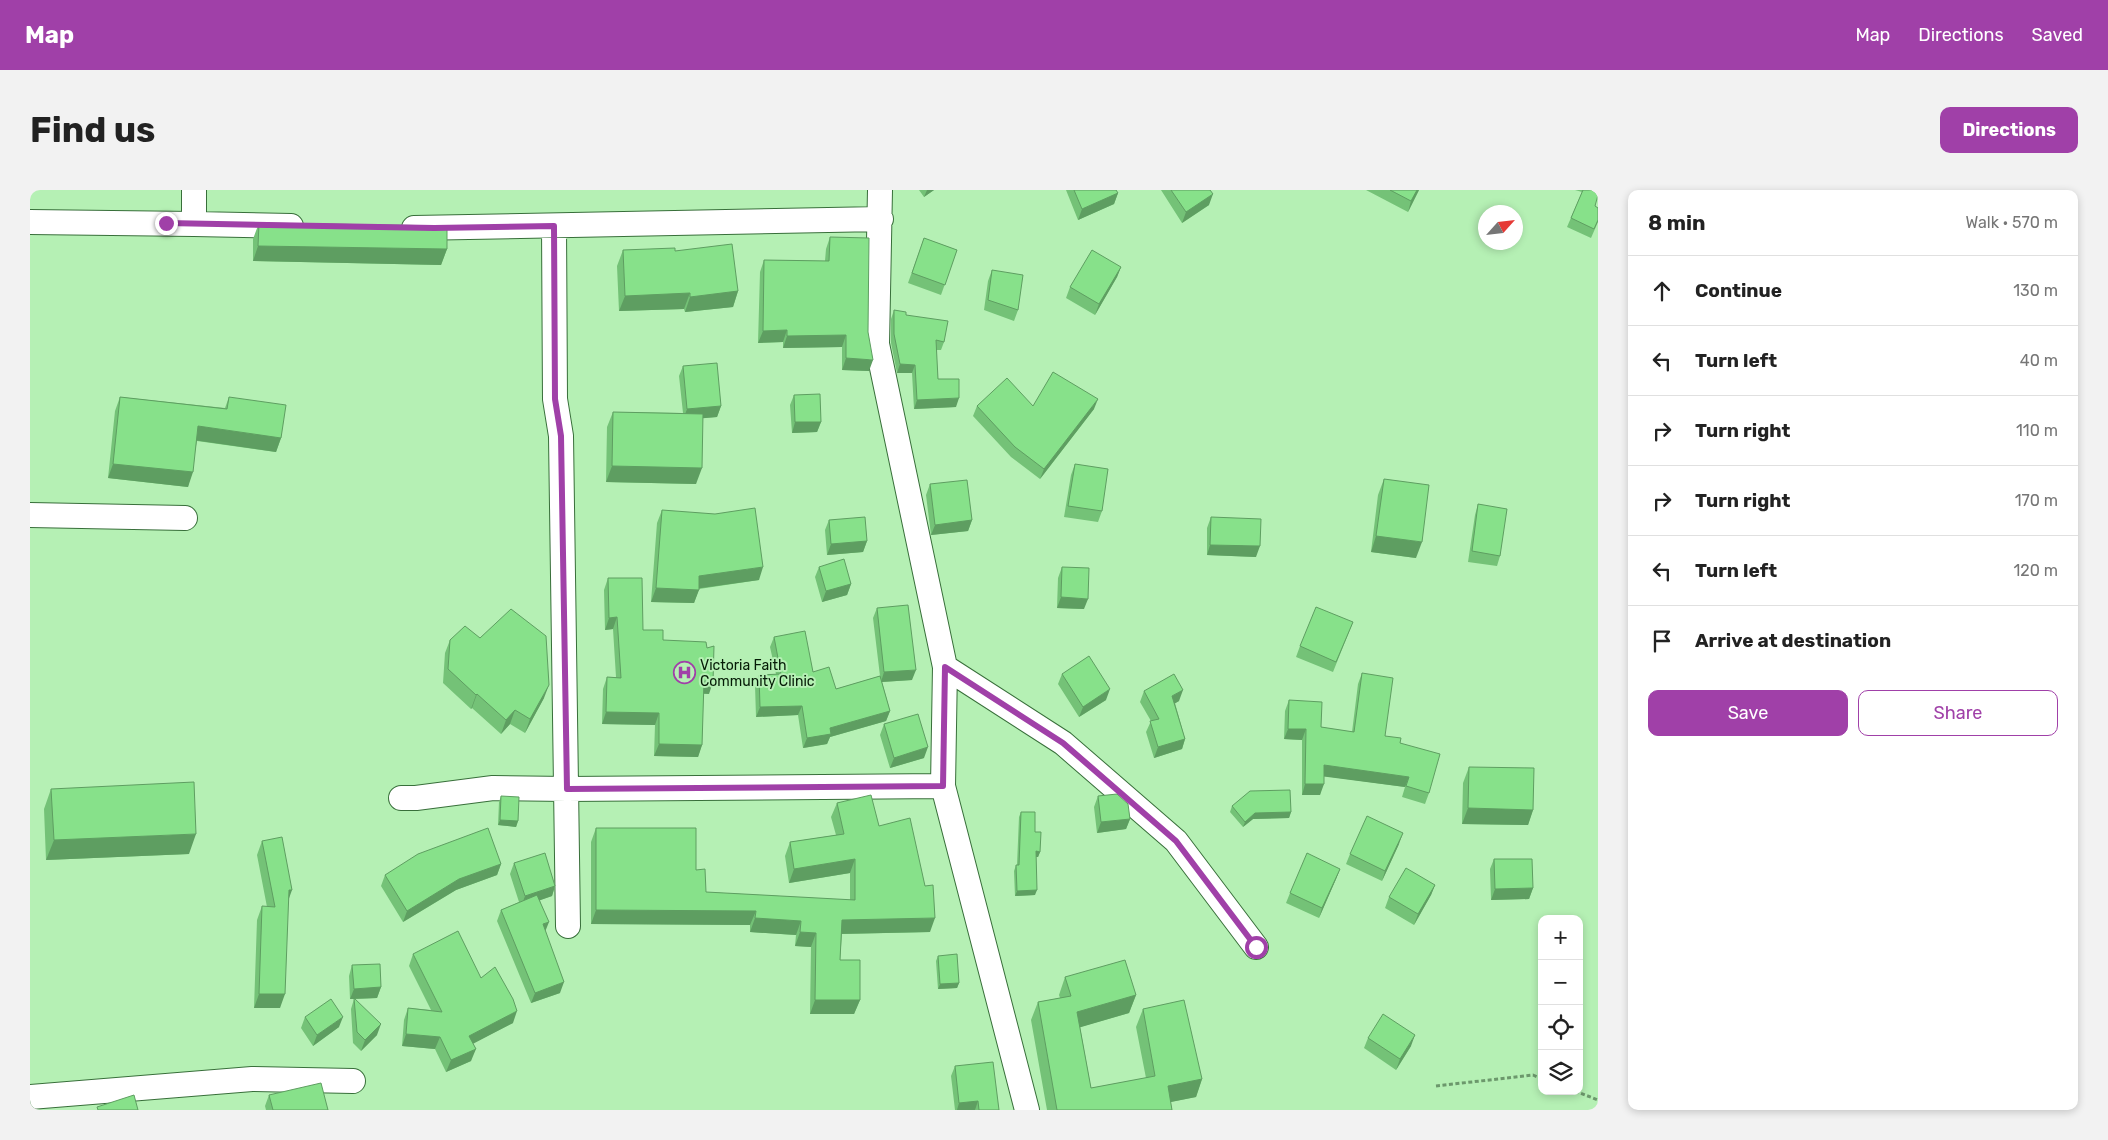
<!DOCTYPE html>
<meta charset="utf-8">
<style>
body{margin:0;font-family:Rubik,sans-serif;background:#f2f2f2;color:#222}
.controls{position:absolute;right:15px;bottom:15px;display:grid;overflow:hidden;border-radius:10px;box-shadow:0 2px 8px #0003}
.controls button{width:45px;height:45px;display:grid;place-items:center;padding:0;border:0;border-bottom:1px solid #e0e0e0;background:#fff;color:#222;font:25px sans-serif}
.compass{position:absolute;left:1448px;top:15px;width:45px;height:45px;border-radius:50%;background:#fff;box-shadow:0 2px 8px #0003;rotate:63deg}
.stop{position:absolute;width:15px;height:15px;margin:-11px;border:4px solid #a040a8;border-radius:50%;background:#fff}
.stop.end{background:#a040a8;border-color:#fff;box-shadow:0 1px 5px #0008}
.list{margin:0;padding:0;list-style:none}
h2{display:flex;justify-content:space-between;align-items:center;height:65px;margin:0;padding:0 20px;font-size:21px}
h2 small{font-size:16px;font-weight:400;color:#767676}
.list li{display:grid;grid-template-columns:32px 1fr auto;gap:15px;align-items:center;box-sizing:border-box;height:70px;padding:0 20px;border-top:1px solid #e0e0e0}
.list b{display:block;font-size:19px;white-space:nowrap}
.list em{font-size:16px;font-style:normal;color:#767676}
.actions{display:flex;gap:10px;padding:15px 20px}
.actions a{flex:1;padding:11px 0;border:1px solid #a040a8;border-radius:10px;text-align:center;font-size:18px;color:#a040a8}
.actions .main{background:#a040a8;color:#fff}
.icon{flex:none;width:28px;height:28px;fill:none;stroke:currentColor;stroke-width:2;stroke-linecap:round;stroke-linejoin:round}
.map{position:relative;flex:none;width:1568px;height:920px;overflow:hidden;border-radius:10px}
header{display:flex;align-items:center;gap:30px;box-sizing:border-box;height:70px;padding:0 25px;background:#a040a8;color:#fff}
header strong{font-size:24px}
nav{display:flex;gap:28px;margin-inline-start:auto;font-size:18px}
.intro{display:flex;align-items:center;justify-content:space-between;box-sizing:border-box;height:120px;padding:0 30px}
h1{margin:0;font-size:35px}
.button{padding:12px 22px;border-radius:10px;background:#a040a8;color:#fff;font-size:18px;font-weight:700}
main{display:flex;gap:30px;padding:0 30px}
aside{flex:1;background:#fff;border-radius:10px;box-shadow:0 2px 8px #0003}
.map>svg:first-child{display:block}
</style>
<header>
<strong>Map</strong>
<nav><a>Map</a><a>Directions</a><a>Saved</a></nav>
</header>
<div class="intro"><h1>Find us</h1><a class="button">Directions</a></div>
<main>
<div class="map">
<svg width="1568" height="920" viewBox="0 0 1568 920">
<rect width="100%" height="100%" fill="#b5f0b4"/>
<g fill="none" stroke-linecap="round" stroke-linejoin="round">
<defs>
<path id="minor" d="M164 0V34L261 36
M850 0 847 154 915 477 913 596 997 920
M0 32 164 34
M524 36 525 209 531 246 538 736
M384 38 851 29
M0 325 155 328
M915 477 1033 553 1146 651 1226 757
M371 608H386L463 598 537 599 913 596
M0 907 222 889 323 891"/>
</defs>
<!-- minor casing -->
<use href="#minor" stroke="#386f3a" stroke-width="26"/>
<!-- path -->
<path stroke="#6c986c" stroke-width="3" stroke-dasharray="4 2.5" stroke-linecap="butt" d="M1406 896 1503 885 1512 889
M1545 901 1568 910"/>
<!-- minor -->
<use href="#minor" stroke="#fff" stroke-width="24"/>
</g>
<!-- wall -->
<path fill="#74c277" d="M889 0H904L894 7Z
M1036 0H1086L1088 3 1084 14 1048 30Z
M1131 0H1180L1179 15 1152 33Z
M1336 0H1389L1378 22Z
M1545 0H1568L1565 16 1568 18V32L1561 48 1537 37 1552 2Z
M229 33 417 59 411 75 223 71V49Z
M800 47 838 142 839 181 812 180V157L753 158V152L728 153 730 82 734 70 795 71 796 59Z
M894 48 927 60 911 105 878 93Z
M593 60 645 61 708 101 703 117 655 122 654 119 589 121 587 76Z
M1091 77 1087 87 1065 125 1036 108 1040 97Z
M962 80 988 120 984 131 954 120 958 91Z
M864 120 876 125 914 152 911 160H906L908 189 926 217 884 219 882 183H867L861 153V129Z
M653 176 691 216 687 227 673 228 666 294 576 292 577 237 583 222 653 223 649 186Z
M764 205 791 232 787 242 762 243 760 215Z
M90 207 195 218 199 207 251 248 246 262 167 251 158 297 78 288 85 221Z
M947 216H1003L1064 219 1010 289 981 267 943 226Z
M1045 274 1072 321 1068 332 1034 327 1041 285Z
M1354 289 1386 368 1341 362 1348 305Z
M900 294 942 330 938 341 901 345 896 305Z
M1448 314 1470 366 1467 376 1438 372 1445 325Z
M632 320 729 390 669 399 664 413 621 412 627 333Z
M1181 327 1226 367 1177 365V338Z
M799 330 837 351 833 362 797 365 795 340Z
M789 377 821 394 817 405 792 412 785 387Z
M1032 377 1054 419 1027 418 1028 388Z
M578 388 613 440 633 450 679 504H673L672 555 668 567 624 566 625 535 572 534 573 499 577 487H586L583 439 575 440 574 400Z
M847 418 882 490 852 492 860 521 856 531 800 547 797 554 773 558 768 525 726 527 725 495 729 485 746 484 740 457 744 447 783 482 806 499 850 486 843 428Z
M1323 432 1303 482 1266 467 1270 456Z
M420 450 514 508 495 543 480 534 471 544 442 518 441 519 413 493 415 463Z
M1332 483 1355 546 1370 553 1399 603 1395 614 1372 607 1375 597 1294 586 1290 605H1272V550L1254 549 1255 521 1259 510 1291 537 1322 542 1328 494Z
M1032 484 1076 510 1049 527 1028 494Z
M1114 501 1149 511 1145 513 1155 549 1152 559 1124 568 1116 542 1121 531 1110 512Z
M854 534 894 568 860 578 850 545Z
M1439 577 1503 620 1498 635 1432 634 1433 593Z
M21 599 159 664 16 670 14 619Z
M471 606 488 631 486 637 468 635 469 612Z
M1068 606 1100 629 1096 639 1067 643 1064 617Z
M807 613 849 636 900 742 812 744 810 770 830 810 824 824H780L781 757 765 756 766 745 720 742V735L561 734V652L566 638 676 702 820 710V683L759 693 755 666 760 652 806 645 801 627Z
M1202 616 1261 622 1259 628 1223 629 1213 637 1200 622Z
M991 622 1005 642 1010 662 1008 667H1006L1005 705 985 706 984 681 986 675H987L989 627Z
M232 651 258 710 250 818H224L227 730 232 716 237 717 227 665Z
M1369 654 1352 691 1316 674 1320 664Z
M1464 669 1503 698 1499 709 1461 710 1460 679Z
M484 673 525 696 522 706 510 710 515 741 530 803 501 813 467 731 471 720 489 712 480 684Z
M471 674 467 685 426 700 373 732 351 696 355 685Z
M1310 679 1306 689 1289 728 1256 713 1260 703Z
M1405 695 1401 705 1384 735 1355 718 1359 707Z
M383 764 451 788 483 833 443 853 441 871 416 882 405 859 372 856 374 830 378 818 401 820 379 776Z
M908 766 929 793 927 798 908 799 906 771Z
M322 775 351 797 347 808 325 809 347 845 331 861 323 853 321 819 324 809H320L319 786Z
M1035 787 1106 805 1099 823 1050 837 1061 898 1116 888 1106 837 1113 819 1172 889 1166 907 1140 912 1142 920H1017L1001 830 1008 812 1030 808 1029 805Z
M275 827 309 837 283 856 271 838Z
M1338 848 1381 856 1366 880 1334 858Z
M925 876 969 920H925L921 886Z
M239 905 298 920H236L235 916Z"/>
<!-- shaded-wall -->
<path fill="#5e9e61" d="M897 0H904L894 7Z
M1387 0H1389L1378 22 1381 11Z
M1088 3 1084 14 1048 30 1052 19Z
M1183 4 1179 15 1152 33 1156 22Z
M228 56 417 59 411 75 223 71Z
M1091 77 1087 87 1065 125 1069 114Z
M708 101 703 117 655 122 660 107Z
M660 103 654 119 589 121 595 106Z
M757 140 753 152 728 153 733 141Z
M816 145 812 157 753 158 757 146Z
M816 168 843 170 839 181 812 180Z
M870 174 885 175 882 183H867Z
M929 208 926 217 884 219 887 210Z
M1068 209 1064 219 1010 289 1014 279Z
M691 216 687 227 653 230 657 219Z
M765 232H791L787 242 762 243Z
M168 236 251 248 246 262 163 250Z
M83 274 163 282 158 297 78 288Z
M582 276 672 278 666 294 576 292Z
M942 330 938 341 901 345 905 335Z
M1346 346 1392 352 1386 368 1341 362Z
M837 351 833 362 797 365 801 354Z
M1180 355 1230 356 1226 367 1177 365Z
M733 377 729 390 664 399 669 386Z
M821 394 817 405 792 412 796 401Z
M626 398 669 400 664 413 621 412Z
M1031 407 1058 409 1054 419 1027 418Z
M587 427 583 439 575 440 579 428Z
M886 480 882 490 851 492 854 482Z
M674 491 683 492 679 504 669 503Z
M519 495 514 508 495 543 500 529Z
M1080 499 1076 510 1049 527 1053 517Z
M1153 500 1149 511 1139 517 1142 506Z
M447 504 442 518 441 519 446 505Z
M772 516 768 525 726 527 730 517Z
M485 520 480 534 471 544 476 530Z
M860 521 856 531 800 547 797 554 773 558 777 548 800 538Z
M576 522 629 523 625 535 572 534Z
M1258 539H1276L1272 550 1254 549Z
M1155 549 1152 559 1124 568 1128 557Z
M629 554 672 555 668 567 624 566Z
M898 557 894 568 860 578 864 568Z
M1294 575 1379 587 1375 597 1290 586Z
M1275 594H1294L1290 605H1272Z
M1438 618 1503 620 1498 635 1432 634Z
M1261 622 1259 628 1223 629 1213 637 1215 632 1225 623Z
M1100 629 1096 639 1067 643 1071 632Z
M470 630 488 631 486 637 468 635Z
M1373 643 1369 654 1352 691 1355 681Z
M166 644 159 664 16 670 24 650Z
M1006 661 1010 662 1008 667H1004Z
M825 669 820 683 759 693 764 679Z
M471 674 467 685 426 700 373 732 377 721 429 689Z
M1310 679 1306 689 1289 728 1292 718Z
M1405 695 1401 705 1384 735 1388 724Z
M525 696 522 706 491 717 495 706Z
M1503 698 1499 709 1461 710 1465 699Z
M259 700H262L257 714Z
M1007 700 1005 705 985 706 987 701Z
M566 720 726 721 720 735 561 734Z
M725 728 771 731 766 745 720 742Z
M905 728 900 742 807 744 812 730Z
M519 732 515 742 513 734Z
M770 742 786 743 781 757 765 756Z
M534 792 530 803 501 813 505 803Z
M929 793 927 798 908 799 910 794Z
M351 797 347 808 320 809 324 799Z
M229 804H255L250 818H224Z
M1106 805 1099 823 1041 840 1047 822Z
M785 810H830L824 824H780Z
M487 821 483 833 435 858 439 846Z
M313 827 309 837 283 856 287 845Z
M351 834 347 845 331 861 335 850Z
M376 844 410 847 405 859 372 856Z
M1385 845 1381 856 1366 880 1370 869Z
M446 859 441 871 416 882 421 870Z
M1172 889 1166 907 1131 914 1138 896Z
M948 911 945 920H927L929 913Z"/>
<!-- building -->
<path fill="#87e18a" stroke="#5e9e61" d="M1044 0H1086L1088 3 1052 19Z
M1141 0H1180L1183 4 1156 22Z
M1360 0H1387L1381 11Z
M1553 0H1568V5L1565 16 1568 18V30L1564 39 1541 28Z
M229 33 417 36V59L228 56Z
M800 47 839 48 838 142 843 170 816 168V145L757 146V140L733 141 734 70 799 71Z
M894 48 927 60 915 95 882 83Z
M702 54 708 101 660 107V103L595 106 593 60 645 58V61Z
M1062 60 1091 77 1069 114 1040 97Z
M962 80 993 85 988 120 958 110Z
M864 120 876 122V125L918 131 914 152 906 150 908 189H929V208L887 210 885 175 870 174 864 144Z
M687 173 691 216 657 219 653 176Z
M1023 182 1068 209 1014 279 985 257 947 216 977 188 1003 216Z
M790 204 791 232H765L764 205Z
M90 207 197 219 199 207 256 215 251 248 168 236 163 282 83 274Z
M583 222 673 224 672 278 582 276Z
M1045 274 1078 279 1072 321 1038 316Z
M1354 289 1399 295 1392 352 1346 346Z
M937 290 942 330 905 335 900 294Z
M1448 314 1477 319 1470 366 1442 361Z
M725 318 733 377 669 386V400L626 398 632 320 685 324Z
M835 327 837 351 801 354 799 330Z
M1181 327 1231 329 1230 356 1180 355Z
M814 369 821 394 796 401 789 377Z
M1032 377 1059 378 1058 409 1031 407Z
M578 388H612L613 440H633V450L676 452 677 458 684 456 683 492 674 491 672 555 629 554V523L576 522 577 487 591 488 587 427 579 428Z
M878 415 886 480 854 482 847 418Z
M1286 417 1323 432 1306 472 1270 456Z
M481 419 516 446 519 495 500 529 485 520 476 530 447 504 446 505 418 479 420 450 435 436 450 448Z
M775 441 783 482 799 477 806 499 850 486 860 521 800 538 801 544 777 548 772 516 730 517 729 485 751 484 744 447Z
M1059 466 1080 499 1053 517 1032 484Z
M1332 483 1363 488 1355 546 1371 548 1370 553 1410 564 1399 603 1376 596 1379 587 1294 575V594H1275L1276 539H1258L1259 510 1292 512 1291 537 1324 542Z
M1144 484 1153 500 1142 506 1155 549 1128 557 1120 531 1129 529 1114 501Z
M888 524 898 557 864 568 854 534Z
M1439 577 1504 578 1503 620 1438 618Z
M164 592 166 644 24 650 21 599Z
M1260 600 1261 622 1225 623 1215 632 1202 616 1220 601Z
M1087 604 1098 614 1100 629 1071 632 1068 606Z
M841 605 849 636 880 628 895 696 903 695 905 728 812 730 810 770H830V810H785L786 743 770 742 771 731 725 728 726 721 566 720V638H666V680L675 679 676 702 825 710V669L764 679 760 652 814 644 807 613Z
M471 606 489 607 488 631 470 630Z
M991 622H1005V642H1011L1010 662 1006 661 1007 700 987 701 986 675H989Z
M1337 626 1373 643 1355 681 1320 664Z
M458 638 471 674 429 689 377 721 355 685 388 664Z
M252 647 262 700H259L255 804H229L232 716 245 717 232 651Z
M515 663 525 696 495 706 484 673Z
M1277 663 1310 679 1292 718 1260 703Z
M1464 669H1502L1503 698 1465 699Z
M1376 678 1405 695 1388 724 1359 707Z
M507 705 519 732 513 734 534 792 505 803 471 720Z
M428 741 451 788 465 777 483 809 487 821 439 846 446 859 421 870 410 847 376 844 378 818 412 822 383 764Z
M927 764 929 793 910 794 908 766Z
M1095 770 1106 805 1047 822 1061 898 1125 886 1113 819 1154 810 1172 889 1138 896 1142 920H1027L1008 812 1041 806 1035 787Z
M350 774 351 797 324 799 322 775Z
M324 808 351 834 335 850 327 842Z
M301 809 313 827 287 845 275 827Z
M1353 824 1385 845 1370 869 1338 848Z
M963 872 969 920H949L948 911 929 913 925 876Z
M291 893 298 920H243L239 905Z
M104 905 108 920H68L67 917Z"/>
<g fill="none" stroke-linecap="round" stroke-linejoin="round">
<!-- route -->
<path stroke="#a040a8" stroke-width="6" d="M136 33 404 38 524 36 525 209 531 246 537 599 913 596 915 477 1033 553 1146 651 1226 757"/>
</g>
<!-- icons -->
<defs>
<symbol id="hospital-ring" viewBox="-11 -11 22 22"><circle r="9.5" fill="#b5f0b4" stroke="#a040a8" stroke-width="1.5"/><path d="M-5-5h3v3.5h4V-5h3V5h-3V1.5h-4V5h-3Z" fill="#a040a8"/></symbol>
</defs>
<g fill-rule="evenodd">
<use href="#hospital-ring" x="642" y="470" width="25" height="25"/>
</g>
<g text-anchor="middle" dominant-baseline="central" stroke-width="4" stroke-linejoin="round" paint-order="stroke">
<!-- poi labels -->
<g font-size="14" fill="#051b06" stroke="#b5f0b4" text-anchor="start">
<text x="670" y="475">Victoria Faith<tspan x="670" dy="16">Community Clinic</tspan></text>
</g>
</g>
</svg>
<div class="controls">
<button>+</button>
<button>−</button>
<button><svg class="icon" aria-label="locate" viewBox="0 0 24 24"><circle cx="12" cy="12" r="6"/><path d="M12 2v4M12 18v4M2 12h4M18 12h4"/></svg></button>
<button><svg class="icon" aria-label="layers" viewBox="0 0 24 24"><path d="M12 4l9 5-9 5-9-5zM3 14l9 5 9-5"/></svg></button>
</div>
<svg class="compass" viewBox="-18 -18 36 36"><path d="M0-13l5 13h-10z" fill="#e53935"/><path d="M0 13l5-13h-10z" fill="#767676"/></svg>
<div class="stop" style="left:1226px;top:757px"></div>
<div class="stop end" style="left:136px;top:33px"></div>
</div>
<aside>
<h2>8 min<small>Walk · 570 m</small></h2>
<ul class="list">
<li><svg class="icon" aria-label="ahead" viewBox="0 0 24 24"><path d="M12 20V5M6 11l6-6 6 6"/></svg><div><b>Continue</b></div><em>130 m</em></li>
<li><svg class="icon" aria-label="left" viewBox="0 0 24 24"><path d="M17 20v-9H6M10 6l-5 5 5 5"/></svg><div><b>Turn left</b></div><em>40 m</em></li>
<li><svg class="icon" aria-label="right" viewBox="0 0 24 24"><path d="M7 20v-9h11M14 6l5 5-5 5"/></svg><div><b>Turn right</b></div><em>110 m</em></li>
<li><svg class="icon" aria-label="right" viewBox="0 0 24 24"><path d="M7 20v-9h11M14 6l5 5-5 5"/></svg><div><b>Turn right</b></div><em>170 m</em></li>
<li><svg class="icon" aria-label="left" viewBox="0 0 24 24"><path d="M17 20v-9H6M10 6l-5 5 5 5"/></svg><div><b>Turn left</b></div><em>120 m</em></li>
<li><svg class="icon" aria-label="arrive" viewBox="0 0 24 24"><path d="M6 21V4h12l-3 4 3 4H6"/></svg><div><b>Arrive at destination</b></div></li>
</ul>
<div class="actions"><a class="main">Save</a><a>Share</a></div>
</aside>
</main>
